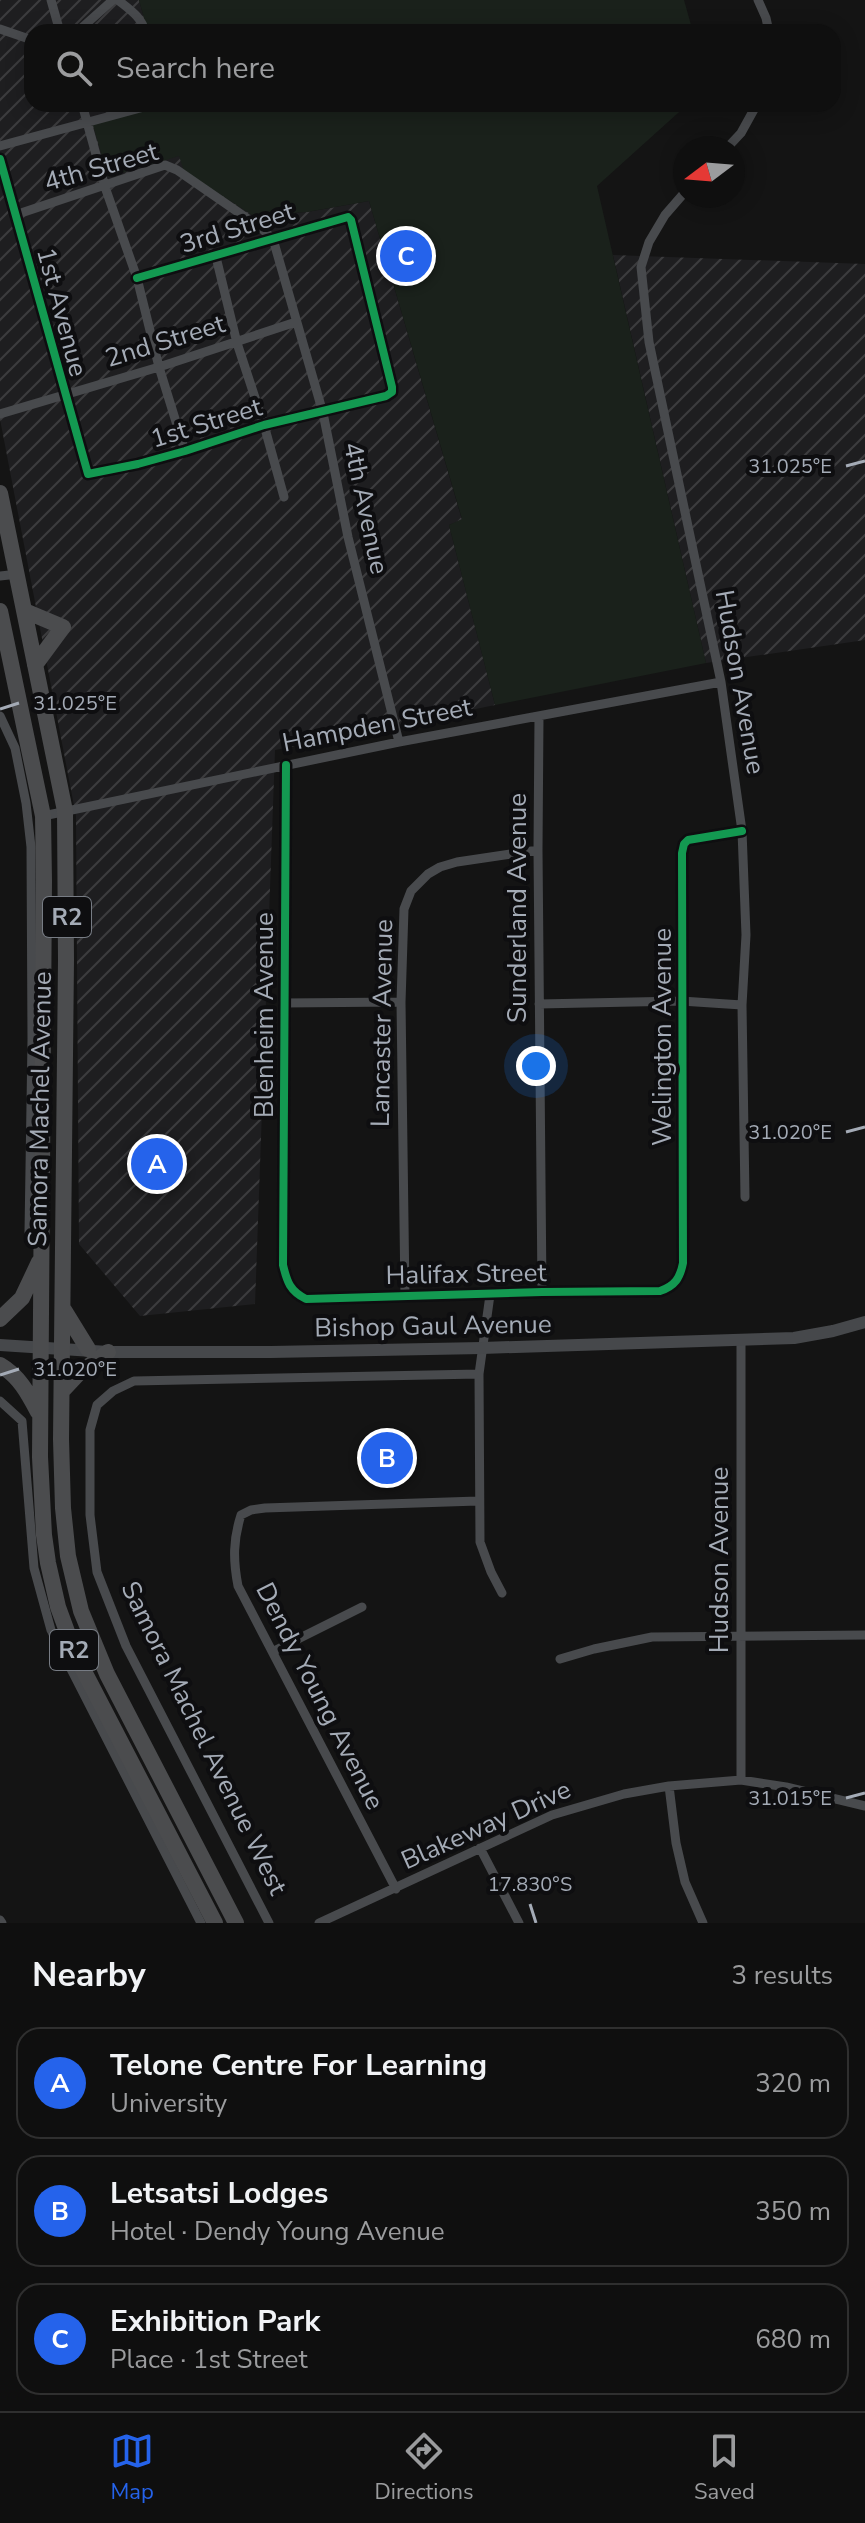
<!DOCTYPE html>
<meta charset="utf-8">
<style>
body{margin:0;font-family:"Nunito Sans",sans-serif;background:#181818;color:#f1f3f6}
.compass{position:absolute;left:673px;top:136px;width:72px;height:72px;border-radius:50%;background:#0f0f0f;box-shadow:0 4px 20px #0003;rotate:254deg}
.you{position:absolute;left:536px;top:1066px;width:28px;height:28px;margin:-20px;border:6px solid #fff;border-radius:50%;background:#1a73e8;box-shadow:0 0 0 12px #1a73e833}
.badge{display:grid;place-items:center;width:52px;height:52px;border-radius:50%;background:#2563eb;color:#fff;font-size:26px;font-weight:700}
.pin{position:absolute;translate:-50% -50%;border:4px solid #fff;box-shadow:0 2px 8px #0006}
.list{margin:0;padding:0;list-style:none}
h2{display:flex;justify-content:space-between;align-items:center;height:104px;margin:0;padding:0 32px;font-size:34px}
h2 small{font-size:26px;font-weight:400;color:#9b9c9e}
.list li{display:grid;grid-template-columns:52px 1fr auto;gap:24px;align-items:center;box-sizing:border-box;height:112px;margin:0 16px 16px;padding:0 16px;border:2px solid #2f2f2f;border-radius:24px}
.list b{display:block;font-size:30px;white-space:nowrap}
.list p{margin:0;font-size:26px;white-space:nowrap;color:#9b9c9e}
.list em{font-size:26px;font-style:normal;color:#9b9c9e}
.icon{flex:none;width:44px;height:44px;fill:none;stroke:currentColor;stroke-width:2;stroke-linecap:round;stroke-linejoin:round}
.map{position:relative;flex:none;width:865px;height:1923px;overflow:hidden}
.search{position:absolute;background:#0f0f0f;box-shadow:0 4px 20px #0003;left:24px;right:24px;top:24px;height:88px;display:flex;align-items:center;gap:20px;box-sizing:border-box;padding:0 28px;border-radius:24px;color:#9b9c9e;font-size:30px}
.sheet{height:488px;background:#0f0f0f}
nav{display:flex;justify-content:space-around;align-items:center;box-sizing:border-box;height:112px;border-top:2px solid #2f2f2f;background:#0f0f0f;font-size:22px;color:#9b9c9e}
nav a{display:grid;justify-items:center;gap:4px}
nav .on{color:#2563eb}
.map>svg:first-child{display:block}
</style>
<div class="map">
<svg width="865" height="1923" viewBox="0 0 865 1923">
<defs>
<pattern id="industrial-furrows" width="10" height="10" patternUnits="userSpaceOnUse" patternTransform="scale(2)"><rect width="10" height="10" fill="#1e1e20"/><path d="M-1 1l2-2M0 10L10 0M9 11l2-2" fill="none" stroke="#3c3c3e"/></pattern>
</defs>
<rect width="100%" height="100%" fill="#141414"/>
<!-- industrial -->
<path fill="url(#industrial-furrows)" d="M0 0H139L148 32H32V104H157L93 125 179 156 252 215 307 212 369 201 462 520 449 525 495 705 275 750 255 1304 140 1316 79 1244 76 816 0 419Z
M613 255 865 264V640L706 663Z"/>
<!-- green -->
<path fill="#1a211b" d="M139 0H684L693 32H148Z
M157 104H688L597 186 706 663 495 705 449 525 462 519 369 201 307 212 252 215 184 171 179 156 108 177 93 125Z"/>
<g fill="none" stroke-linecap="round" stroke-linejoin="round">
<!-- street -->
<path stroke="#484a4d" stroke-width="9" d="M51 0 60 32
M118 0C129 9 142 17 145 32
M758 0 766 18 769 32
M0 29 32 40
M77 32 113 0
M82 104 105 187 137 278 159 367 185 451
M0 146 144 107 148 104
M727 148 741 133 757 104
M0 159 88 474 138 464 185 451 264 425 386 396 392 392V387L351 220 348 217 137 278
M685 192 665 215 649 242 641 267 649 342 721 682 742 831 746 935 742 1005 745 1197
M15 215 165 165 177 170 261 228 273 239 323 413 348 537 399 742
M216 257 237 343 264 425 284 497
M0 414 159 367 296 322
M0 576 18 574
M0 716 15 748 26 803 31 847 32 1040 29 1232
M539 717 538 850 542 1292
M286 765 283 1265C287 1282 290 1291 306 1299L542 1292 660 1291C675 1286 680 1278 683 1263L682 853 684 844 688 840 742 831
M43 816 399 742 721 682
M283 1003 401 1002
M539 1004 681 1001 742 1005
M405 1295 401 1002 404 909 411 891 428 874 440 867 457 862 538 850
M490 1295 479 1374 480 1542 491 1572 502 1593
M741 1339V1780
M0 1401 22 1421 34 1568 51 1630 201 1923
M274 1651 362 1607
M560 1659 594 1649 652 1637 865 1635
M669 1786 676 1843 685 1882 703 1923
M480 1848 519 1923
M396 1889 238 1586C233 1560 233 1540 241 1515L251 1510 265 1508 478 1501
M0 1920 2 1923
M269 1923 126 1646 97 1572 90 1515V1430L97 1405 113 1391 134 1381 479 1374
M319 1923 552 1815 624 1794 669 1786 741 1780 786 1787 865 1806"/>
<!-- secondary -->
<path stroke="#46484b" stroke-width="12" d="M0 1345 108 1352H271L482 1348 794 1338 833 1331 865 1322"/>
<!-- highway -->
<path stroke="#4b4c4e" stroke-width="16" d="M0 493 65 811 66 960 61 1439 63 1508 68 1556 81 1611 107 1674 236 1923
M0 611 43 816 44 881 40 1457 44 1535 48 1563 58 1607 76 1656 215 1923
M25 611 63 627 35 665
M64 1310 88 1349
M0 1319 22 1298 39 1262
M0 1365C19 1376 28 1393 38 1412
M63 1390 78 1374 108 1352"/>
<defs>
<path id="cycleway" d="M0 159 88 474 138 464 185 451 264 425 386 396 392 392V387L351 220 348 217 137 278
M286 765 283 1265C287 1282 290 1291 306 1299L542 1292 660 1291C675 1286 680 1278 683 1263L682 853 684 844 688 840 742 831"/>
</defs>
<!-- cycleway casing -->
<use href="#cycleway" stroke="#0e0e10" stroke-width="13"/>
<!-- cycleway -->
<use href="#cycleway" stroke="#139951" stroke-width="8"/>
</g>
<!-- ticks -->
<path fill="none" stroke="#a4abb6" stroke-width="3" d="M846 466 865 461M0 709 19 703M846 1132 865 1127M0 1375 19 1369M846 1798 865 1793M530 1904 536 1923"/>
<g text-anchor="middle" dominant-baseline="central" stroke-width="8" stroke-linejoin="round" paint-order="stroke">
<!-- shield labels -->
<g fill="#0e0e10" stroke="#777c84" stroke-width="2">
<rect x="43" y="897" width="48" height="40" rx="6"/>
<rect x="50" y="1630" width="48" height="40" rx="6"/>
</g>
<g font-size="24" font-weight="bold" fill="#a4abb6">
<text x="67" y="917">R2</text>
<text x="74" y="1650">R2</text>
</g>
<!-- street labels -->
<g font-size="26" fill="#a4abb6" stroke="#0e0e10">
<text transform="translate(101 167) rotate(-16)">4th Street</text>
<text transform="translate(237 228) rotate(-17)">3rd Street</text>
<text transform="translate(62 312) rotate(75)">1st Avenue</text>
<text transform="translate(165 341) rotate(-17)">2nd Street</text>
<text transform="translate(206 423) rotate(-17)">1st Street</text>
<text transform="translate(366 508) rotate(78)">4th Avenue</text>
<text transform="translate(740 682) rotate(80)">Hudson Avenue</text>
<text transform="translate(377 725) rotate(-11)">Hampden Street</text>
<text transform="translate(517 908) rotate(-90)">Sunderland Avenue</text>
<text transform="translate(264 1015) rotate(-90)">Blenheim Avenue</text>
<text transform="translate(382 1023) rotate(-89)">Lancaster Avenue</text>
<text transform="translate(662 1037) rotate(-90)">Welington Avenue</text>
<text transform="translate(40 1109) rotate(-89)">Samora Machel Avenue</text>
<text transform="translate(466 1274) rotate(-1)">Halifax Street</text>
<text transform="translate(433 1326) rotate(-1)">Bishop Gaul Avenue</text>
<text transform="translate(719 1560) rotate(-90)">Hudson Avenue</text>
<text transform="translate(320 1696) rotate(63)">Dendy Young Avenue</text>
<text transform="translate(204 1738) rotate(64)">Samora Machel Avenue West</text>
<text transform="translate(486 1825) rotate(-24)">Blakeway Drive</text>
</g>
</g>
<g font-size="20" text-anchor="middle" fill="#a4abb6" stroke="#0e0e10" stroke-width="8" stroke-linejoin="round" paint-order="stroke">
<text x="790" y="473">31.025°E</text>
<text x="75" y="710">31.025°E</text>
<text x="790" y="1139">31.020°E</text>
<text x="75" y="1376">31.020°E</text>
<text x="790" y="1805">31.015°E</text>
<text x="530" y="1891">17.830°S</text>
</g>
</svg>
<svg class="compass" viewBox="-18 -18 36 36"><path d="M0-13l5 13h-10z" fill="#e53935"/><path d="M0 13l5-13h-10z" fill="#9b9c9e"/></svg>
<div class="you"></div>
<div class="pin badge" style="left:157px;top:1164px">A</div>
<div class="pin badge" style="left:387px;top:1458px">B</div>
<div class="pin badge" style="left:406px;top:256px">C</div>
<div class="search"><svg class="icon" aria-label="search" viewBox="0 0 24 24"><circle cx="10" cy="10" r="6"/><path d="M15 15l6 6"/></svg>Search here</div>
</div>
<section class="sheet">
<h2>Nearby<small>3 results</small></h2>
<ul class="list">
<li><span class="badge">A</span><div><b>Telone Centre For Learning</b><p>University</p></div><em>320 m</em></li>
<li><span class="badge">B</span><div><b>Letsatsi Lodges</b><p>Hotel · Dendy Young Avenue</p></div><em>350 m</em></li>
<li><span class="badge">C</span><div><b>Exhibition Park</b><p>Place · 1st Street</p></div><em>680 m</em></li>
</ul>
</section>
<nav>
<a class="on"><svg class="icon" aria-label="map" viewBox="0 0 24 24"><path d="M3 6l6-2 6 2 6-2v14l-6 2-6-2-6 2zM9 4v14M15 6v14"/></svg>Map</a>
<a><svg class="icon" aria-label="directions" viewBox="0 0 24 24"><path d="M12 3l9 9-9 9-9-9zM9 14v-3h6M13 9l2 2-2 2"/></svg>Directions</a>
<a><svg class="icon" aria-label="saved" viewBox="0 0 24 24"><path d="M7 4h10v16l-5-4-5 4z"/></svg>Saved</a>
</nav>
